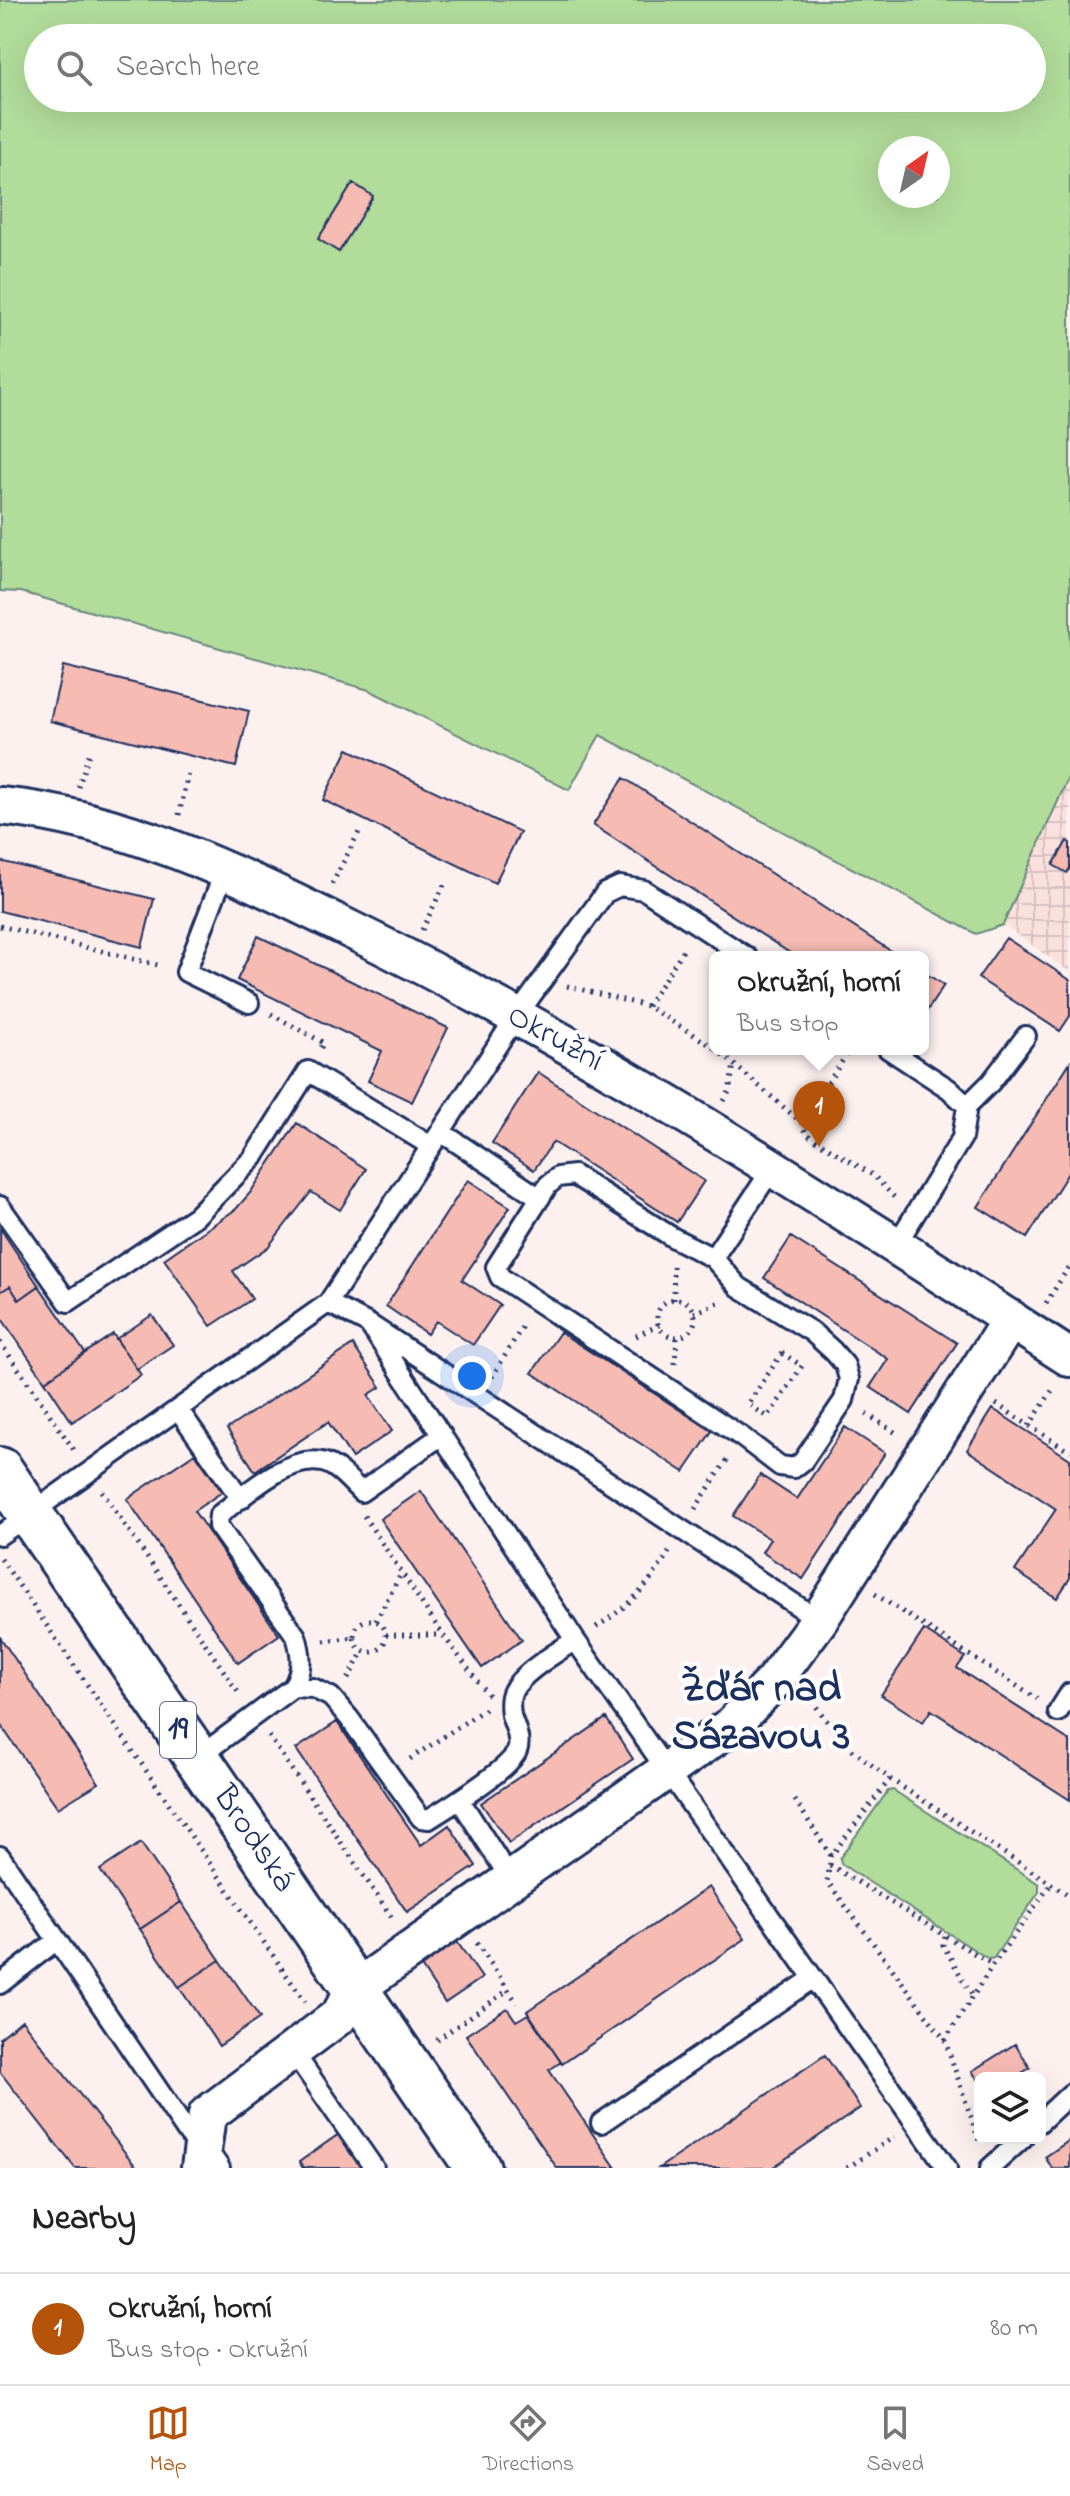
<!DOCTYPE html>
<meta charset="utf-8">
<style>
body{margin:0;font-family:"Indie Flower",sans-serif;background:#f2f2f2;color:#222}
.controls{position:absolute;right:24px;bottom:24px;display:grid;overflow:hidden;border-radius:12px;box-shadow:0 8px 32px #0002}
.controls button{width:72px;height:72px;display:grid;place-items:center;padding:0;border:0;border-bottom:2px solid #e0e0e0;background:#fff;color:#222;font:40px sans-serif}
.compass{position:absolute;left:878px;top:136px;width:72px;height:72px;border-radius:50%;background:#fff;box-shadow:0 8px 32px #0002;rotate:34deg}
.you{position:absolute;left:472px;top:1376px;width:28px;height:28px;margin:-20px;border:6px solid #fff;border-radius:50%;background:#1a73e8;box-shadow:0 0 0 12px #1a73e833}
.badge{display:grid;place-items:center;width:52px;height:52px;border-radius:50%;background:#b45309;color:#fff;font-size:26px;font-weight:700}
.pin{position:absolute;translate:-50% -66px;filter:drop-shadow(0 2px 4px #0008)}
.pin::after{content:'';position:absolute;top:42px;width:28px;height:24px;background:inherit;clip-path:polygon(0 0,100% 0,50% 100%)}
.popup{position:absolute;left:709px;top:951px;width:220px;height:104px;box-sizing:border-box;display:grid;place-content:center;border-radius:12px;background:#fff;filter:drop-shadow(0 2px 6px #0005);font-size:26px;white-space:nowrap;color:#767676}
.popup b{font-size:30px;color:#222}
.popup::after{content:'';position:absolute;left:50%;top:100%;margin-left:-16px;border:16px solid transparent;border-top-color:#fff}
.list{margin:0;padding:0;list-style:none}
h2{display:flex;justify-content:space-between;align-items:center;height:104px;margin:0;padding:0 32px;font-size:34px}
h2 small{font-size:26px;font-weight:400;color:#767676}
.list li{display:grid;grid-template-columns:52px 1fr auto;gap:24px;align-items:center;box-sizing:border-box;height:112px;padding:0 32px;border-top:2px solid #e0e0e0}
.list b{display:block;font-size:30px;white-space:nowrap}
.list p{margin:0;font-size:26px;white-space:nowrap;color:#767676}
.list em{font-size:26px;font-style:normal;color:#767676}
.icon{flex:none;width:44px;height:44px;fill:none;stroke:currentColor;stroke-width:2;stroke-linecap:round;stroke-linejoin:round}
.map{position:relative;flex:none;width:1070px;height:2168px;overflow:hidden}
.search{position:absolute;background:#fff;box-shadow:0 8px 32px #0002;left:24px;right:24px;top:24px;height:88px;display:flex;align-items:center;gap:20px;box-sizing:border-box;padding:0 28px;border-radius:44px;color:#767676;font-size:30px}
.sheet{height:216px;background:#fff}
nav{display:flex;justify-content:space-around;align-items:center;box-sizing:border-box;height:112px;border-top:2px solid #e0e0e0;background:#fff;font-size:22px;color:#767676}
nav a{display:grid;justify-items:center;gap:4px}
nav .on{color:#b45309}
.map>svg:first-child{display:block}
</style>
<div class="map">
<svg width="1070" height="2168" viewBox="0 0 1070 2168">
<defs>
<pattern id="industrial-grid" width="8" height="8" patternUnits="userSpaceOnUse" patternTransform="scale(2)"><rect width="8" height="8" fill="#fbe1de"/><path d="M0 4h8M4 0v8" fill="none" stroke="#d7c1c1"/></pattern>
</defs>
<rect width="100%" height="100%" fill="#fdf1f0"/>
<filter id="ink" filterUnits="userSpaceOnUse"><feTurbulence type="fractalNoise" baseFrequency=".0125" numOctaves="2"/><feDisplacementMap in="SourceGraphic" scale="16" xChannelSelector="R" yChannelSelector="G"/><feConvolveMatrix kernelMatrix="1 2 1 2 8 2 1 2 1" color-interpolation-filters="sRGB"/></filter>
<g filter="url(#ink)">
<!-- industrial -->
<path fill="url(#industrial-grid)" d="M1070 774V972L1003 925Z"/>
<!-- green -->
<path fill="#b2dc9a" stroke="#66867c" stroke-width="2" fill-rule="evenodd" d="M0 0H1070V774L1003 925 976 934 600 735 569 790 369 690 21 592 0 591ZM38 38H1032V98H38ZM890 148H938V196H890Z
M893 1790 1039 1884V1892L993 1959 987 1958 841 1864 840 1858 888 1791Z"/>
<!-- building -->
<path fill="#f6bbb3" stroke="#1b2f5e" stroke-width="2" d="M353 183 373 196 339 252 318 239Z
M63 666 249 711 236 767 50 721Z
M348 749 520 832 495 883 323 800Z
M624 778 900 957H796L593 825Z
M1067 841 1070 843V868L1067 873 1053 865Z
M0 861 154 899 142 947 0 911Z
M258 936 448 1028 412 1102 368 1081 382 1051 237 980Z
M1006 938 1070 980V1016L1060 1031 978 978Z
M923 972 944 985 923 1017Z
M1070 1062V1170L1027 1238 978 1207Z
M538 1072 704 1181 677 1222 553 1142 534 1170 492 1143Z
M297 1123 366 1169 340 1210 311 1192 268 1247 233 1271 252 1299 211 1326 164 1259 236 1209 250 1193Z
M468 1180 510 1207 462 1280 500 1305 473 1345 436 1321 427 1334 386 1306Z
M0 1228 39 1286 19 1300 10 1286 0 1292Z
M791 1237 957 1343 911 1414 870 1387 888 1359 764 1278Z
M10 1286 19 1300 39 1286 85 1353 45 1381 0 1316V1292Z
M152 1315 173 1345 137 1369 116 1339Z
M560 1332 712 1431 684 1472 532 1373Z
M113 1334 141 1375 72 1422 45 1381Z
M353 1345 381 1387 368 1395 392 1431 352 1458 328 1422 255 1471 227 1429Z
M993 1409 1070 1459V1578L1057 1598 1015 1571 1056 1509 967 1450Z
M845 1427 885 1453 803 1579 762 1552 770 1539 733 1516 760 1475 797 1499Z
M195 1453 222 1492 194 1511 279 1635 238 1663 127 1499Z
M421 1491 522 1640 482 1668 380 1519Z
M924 1630 965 1657 957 1668 1070 1741V1800L931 1710 923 1722 881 1695Z
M0 1637 99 1783 58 1808 0 1724Z
M606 1718 633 1759 509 1843 481 1803Z
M337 1722 421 1845 449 1825 476 1866 407 1912 296 1749Z
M141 1843 181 1902 140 1929 100 1870Z
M709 1887 745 1939 562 2064 527 2011Z
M181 1902 220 1960 179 1987 140 1929Z
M453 1936 482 1978 445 2003 417 1960Z
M220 1960 260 2018 219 2046 179 1987Z
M507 2008 516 2021 528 2014 561 2062 549 2070 616 2168H557L466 2035Z
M22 2020 137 2168H75L0 2072V2038Z
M1015 2044 1030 2068 1013 2078H980V2083L972 2071Z
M825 2055 860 2108 772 2168H659Z
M339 2134 362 2168H303L299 2162Z
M1070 2140V2168H1052L1045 2157Z"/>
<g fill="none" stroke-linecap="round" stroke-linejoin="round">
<defs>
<path id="lane" d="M225 870 186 972 249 1003
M888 1049 949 1089 967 1106
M441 1132 540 1198
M574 1175 672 1237 713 1258 739 1287 812 1332 833 1351 845 1365 849 1379 844 1400 803 1461 794 1468 780 1466 742 1437 500 1277 496 1267 548 1185 558 1177Z
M0 1206 68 1302 196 1216 253 1158 308 1071 431 1146
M896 1245 962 1138 967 1106 991 1082 1026 1036
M713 1258 772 1169
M328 1303 369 1324 819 1620
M369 1324 575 1640 947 2168
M178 1409 241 1499
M0 1535 328 1303 516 1017 605 893 620 886 644 890 747 957
M293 1687 313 1688 331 1697 349 1718 421 1818 429 1819C448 1807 509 1770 517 1751 522 1740 514 1726 511 1715 510 1708 509 1698 513 1691 522 1672 558 1652 575 1640
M1058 1712 1070 1693
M197 1758 293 1687C303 1669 302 1655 296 1636L218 1526 219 1515C245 1495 287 1455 322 1462 337 1465 350 1481 361 1492L442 1435
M460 1800 511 1880
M0 1856 189 2135 204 2145 220 2168
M0 1984 57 1940
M292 2050 374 2168
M1040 2122 1070 2094
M601 2123 812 1979
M990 2168 1023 2138"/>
<path id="street" d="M0 806C123 818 233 872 343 926 596 1049 833 1205 1070 1358
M200 2168 207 2115 339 2016 355 1989 732 1725 773 1682 819 1620 1011 1319"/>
<path id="primary" d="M0 1470 478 2168"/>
</defs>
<!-- lane casing -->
<use href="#lane" stroke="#1b2f5e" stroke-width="24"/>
<!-- street casing -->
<use href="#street" stroke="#1b2f5e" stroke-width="42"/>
<!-- primary casing -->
<use href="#primary" stroke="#1b2f5e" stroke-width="50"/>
<!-- path -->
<path stroke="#1b2f5e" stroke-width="5" stroke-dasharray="2 6" stroke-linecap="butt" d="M78 787 90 751
M179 815 188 773
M332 884 359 832
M0 926 162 966
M422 930 446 881
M567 986 647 1006 715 1048
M647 1006 686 946
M271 1014 324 1043 318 1052
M716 1049 802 1123 806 1134 874 1176 895 1198
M724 1101 729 1092 734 1064
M802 1123 850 1049
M673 1266 674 1300
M657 1318a19 19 0 1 1 38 0a19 19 0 1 1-38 0Z
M1046 1303 1070 1265
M694 1313 720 1302
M636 1336 659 1325
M0 1342 76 1453
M782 1353 802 1366 768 1417 748 1404Z
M675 1364 677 1337
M492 1377 524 1324
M996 1404 1070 1452
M866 1414 898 1434
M1029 1426 1055 1386
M102 1491 240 1695
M695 1509 729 1457
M364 1516 443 1635 488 1695
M1 1559 305 2002
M875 1594 1037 1699
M354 1636a16 16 0 1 1 32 0a16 16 0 1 1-32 0Z
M376 1621 402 1572
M596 1627C631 1605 648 1586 669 1552
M386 1635H442
M324 1641 354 1637
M348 1679 363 1651
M807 1694 843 1743 890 1779 1070 1896
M269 1736 393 1919
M410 1759 485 1709
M890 1779 831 1856 827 1881 945 2040 980 2144
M795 1800 831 1856
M830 1865 993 1965
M945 1936 943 1945 973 1997
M477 1943 517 2003
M437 2040 508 1990
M945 2040 993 1965 1051 1884
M847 2168 894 2137"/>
<!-- lane -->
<use href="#lane" stroke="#fff" stroke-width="18"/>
<!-- street -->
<use href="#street" stroke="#fff" stroke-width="36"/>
<!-- primary -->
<use href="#primary" stroke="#fff" stroke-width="44"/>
</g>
</g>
<g text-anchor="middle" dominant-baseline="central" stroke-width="8" stroke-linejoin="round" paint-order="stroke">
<!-- shield labels -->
<rect fill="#fff" stroke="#5f6d8e" stroke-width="2" x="160" y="1702" width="36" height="56" rx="6"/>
<g font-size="32" font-weight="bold" fill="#1b2f5e">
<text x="178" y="1730">19</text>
</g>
<!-- street labels -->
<g font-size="34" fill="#1b2f5e" stroke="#fff">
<text transform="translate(555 1039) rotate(29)">Okružní</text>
<text transform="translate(253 1839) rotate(56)">Brodská</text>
</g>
<!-- district labels -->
<g font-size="42" font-weight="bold" fill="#1b2f5e" stroke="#fff">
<text x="761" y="1689">Žďár nad<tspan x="761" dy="48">Sázavou 3</tspan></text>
</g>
</g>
</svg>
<div class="controls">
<button><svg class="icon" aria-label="layers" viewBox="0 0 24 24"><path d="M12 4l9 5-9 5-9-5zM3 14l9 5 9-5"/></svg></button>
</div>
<svg class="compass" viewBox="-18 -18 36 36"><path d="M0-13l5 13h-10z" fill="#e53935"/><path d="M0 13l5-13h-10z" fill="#767676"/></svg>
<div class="you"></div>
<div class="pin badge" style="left:819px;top:1147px">1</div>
<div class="popup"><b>Okružní, horní</b>Bus stop</div>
<div class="search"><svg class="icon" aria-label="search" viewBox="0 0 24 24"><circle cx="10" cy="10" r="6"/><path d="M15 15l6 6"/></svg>Search here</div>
</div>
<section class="sheet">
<h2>Nearby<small></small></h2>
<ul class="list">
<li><span class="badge">1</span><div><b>Okružní, horní</b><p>Bus stop · Okružní</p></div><em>80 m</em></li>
</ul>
</section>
<nav>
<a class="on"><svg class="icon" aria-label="map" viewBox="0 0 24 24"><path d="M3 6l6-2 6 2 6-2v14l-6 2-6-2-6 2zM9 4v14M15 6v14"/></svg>Map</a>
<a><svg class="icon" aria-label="directions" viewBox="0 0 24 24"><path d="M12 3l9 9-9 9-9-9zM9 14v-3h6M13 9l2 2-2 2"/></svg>Directions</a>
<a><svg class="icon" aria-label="saved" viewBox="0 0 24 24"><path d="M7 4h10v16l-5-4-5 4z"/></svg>Saved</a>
</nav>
